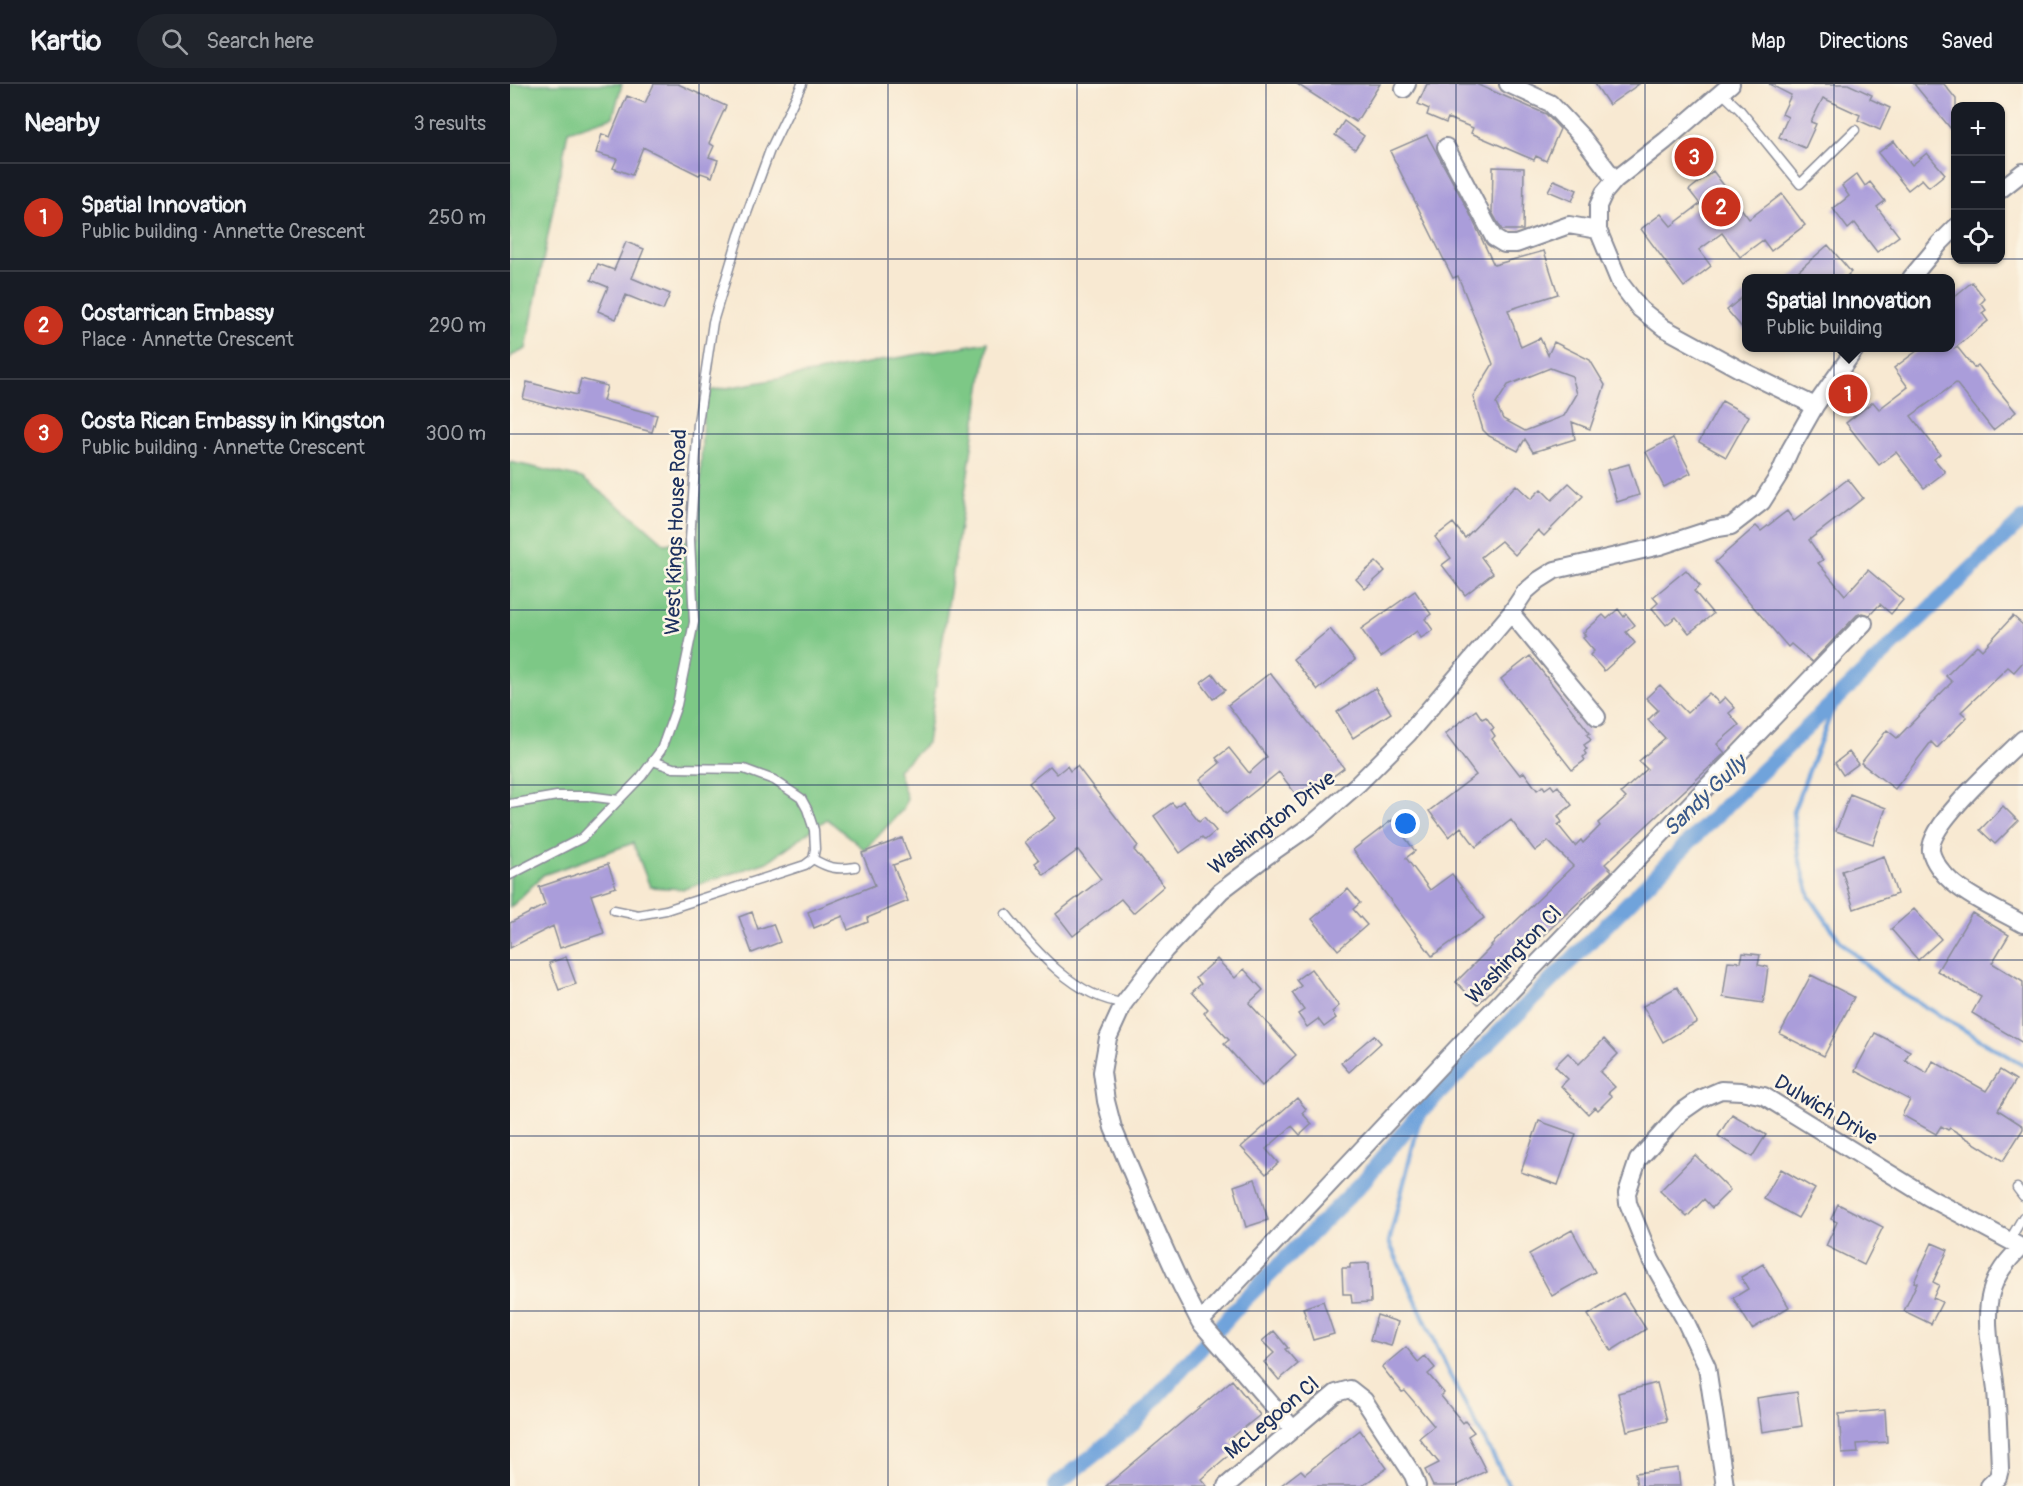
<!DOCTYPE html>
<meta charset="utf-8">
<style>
body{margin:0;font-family:Pangolin,sans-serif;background:#20242c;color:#f1f3f6}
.controls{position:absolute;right:18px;top:18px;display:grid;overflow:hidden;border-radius:12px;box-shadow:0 2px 4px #0004}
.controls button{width:54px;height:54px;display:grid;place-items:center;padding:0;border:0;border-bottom:2px solid #363941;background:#171b24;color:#f1f3f6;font:30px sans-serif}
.you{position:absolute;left:896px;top:740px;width:21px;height:21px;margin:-15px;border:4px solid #fff;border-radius:50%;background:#1a73e8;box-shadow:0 0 0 9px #1a73e833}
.badge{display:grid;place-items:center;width:39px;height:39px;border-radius:50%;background:#c8321e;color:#fff;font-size:20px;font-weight:700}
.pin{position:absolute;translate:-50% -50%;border:3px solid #fff;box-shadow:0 2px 6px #0006}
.popup{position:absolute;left:1232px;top:190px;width:213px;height:78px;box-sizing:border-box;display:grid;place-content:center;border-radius:12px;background:#171b24;filter:drop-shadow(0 2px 4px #0005);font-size:20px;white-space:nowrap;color:#9ea1a6}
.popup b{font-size:22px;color:#f1f3f6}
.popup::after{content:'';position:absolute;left:50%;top:100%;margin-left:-12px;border:12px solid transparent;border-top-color:#171b24}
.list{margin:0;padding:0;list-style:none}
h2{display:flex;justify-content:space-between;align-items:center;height:78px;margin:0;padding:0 24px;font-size:26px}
h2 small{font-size:20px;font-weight:400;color:#9ea1a6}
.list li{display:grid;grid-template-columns:39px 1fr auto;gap:18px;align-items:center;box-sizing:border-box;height:108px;padding:0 24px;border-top:2px solid #363941}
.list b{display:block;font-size:22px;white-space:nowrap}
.list p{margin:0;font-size:20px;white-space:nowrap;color:#9ea1a6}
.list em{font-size:20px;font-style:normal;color:#9ea1a6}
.icon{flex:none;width:33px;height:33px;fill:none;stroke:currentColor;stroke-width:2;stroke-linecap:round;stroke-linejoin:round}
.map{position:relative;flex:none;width:1513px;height:1402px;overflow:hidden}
header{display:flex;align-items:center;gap:36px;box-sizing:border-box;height:84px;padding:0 30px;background:#171b24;border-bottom:2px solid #363941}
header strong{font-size:28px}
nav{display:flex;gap:33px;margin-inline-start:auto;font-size:21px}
.search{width:420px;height:54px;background:#20242c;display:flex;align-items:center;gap:15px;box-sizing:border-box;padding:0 21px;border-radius:33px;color:#9ea1a6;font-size:22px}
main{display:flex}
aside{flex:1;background:#171b24}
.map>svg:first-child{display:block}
</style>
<header>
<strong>Kartio</strong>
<div class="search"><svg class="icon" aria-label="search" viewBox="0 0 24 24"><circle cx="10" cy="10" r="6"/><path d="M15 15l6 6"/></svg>Search here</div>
<nav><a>Map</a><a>Directions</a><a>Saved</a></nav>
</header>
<main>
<aside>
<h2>Nearby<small>3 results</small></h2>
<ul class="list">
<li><span class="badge">1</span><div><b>Spatial Innovation</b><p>Public building · Annette Crescent</p></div><em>250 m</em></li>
<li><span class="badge">2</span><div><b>Costarrican Embassy</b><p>Place · Annette Crescent</p></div><em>290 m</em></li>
<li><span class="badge">3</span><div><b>Costa Rican Embassy in Kingston</b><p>Public building · Annette Crescent</p></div><em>300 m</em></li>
</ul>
</aside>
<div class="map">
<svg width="1513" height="1402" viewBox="0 0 1513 1402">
<rect width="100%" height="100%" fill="#fcf5e5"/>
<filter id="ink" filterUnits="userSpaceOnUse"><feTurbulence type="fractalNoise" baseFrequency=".0167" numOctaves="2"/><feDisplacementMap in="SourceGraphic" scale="12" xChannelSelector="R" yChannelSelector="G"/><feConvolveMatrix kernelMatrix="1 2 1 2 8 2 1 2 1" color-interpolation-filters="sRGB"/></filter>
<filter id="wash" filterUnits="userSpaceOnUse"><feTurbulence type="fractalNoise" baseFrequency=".008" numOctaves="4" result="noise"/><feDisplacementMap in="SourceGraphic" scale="24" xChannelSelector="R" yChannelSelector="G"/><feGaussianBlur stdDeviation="1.35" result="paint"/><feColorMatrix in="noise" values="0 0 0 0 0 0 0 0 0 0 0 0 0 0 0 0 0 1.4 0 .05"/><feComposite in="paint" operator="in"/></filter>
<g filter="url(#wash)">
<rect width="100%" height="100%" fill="#f8e9d2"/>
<!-- green -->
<path fill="#7dc886" stroke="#4c7c72" stroke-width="1.5" d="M0 0H112L103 33 58 47 16 265 1 272 0 276Z
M478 258 417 659 388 686 397 715 393 725 355 766 317 735 257 778 174 805 140 803 123 759 33 791 0 824V378L72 394 130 438 155 460 188 454 194 308Z"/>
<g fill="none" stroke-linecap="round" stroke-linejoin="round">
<!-- stream -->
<path stroke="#6fa3db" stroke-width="4.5" d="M1327 614 1283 728 1289 774 1300 813 1330 857 1379 901 1513 981
M912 1026 879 1158 940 1291 999 1402"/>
<!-- canal -->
<path stroke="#6fa3db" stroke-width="16" d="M545 1402 624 1339 732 1218 851 1100 912 1026 1192 745 1513 435"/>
</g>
<g id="blocks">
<!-- building -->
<path fill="#aa9dda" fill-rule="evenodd" d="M144 0H168L216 22 199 59 204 62 199 73 208 76 202 93 191 89 189 91 133 63 122 91 103 84 107 75 86 69 92 50 100 53 117 12 135 19Z
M787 0H870L846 38Z
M917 0H966L1036 30 1050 45 1036 77 1026 72 1024 76 961 49 963 44 938 34 936 39 917 31 919 25 908 20Z
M1085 0H1129L1099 21Z
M1259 0H1338L1362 11 1360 15 1380 24 1370 46 1348 36 1350 31 1313 14 1301 38 1306 40 1295 64 1269 53 1278 33 1272 30 1281 11Z
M1404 0H1434L1446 15V51Z
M834 37 854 52 845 65 825 51Z
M917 51 958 126 984 181 1034 167 1048 210 998 226 1011 263 1030 254 1038 271 1044 258 1080 276 1095 301 1080 345 1062 338 1065 355 1023 368 1015 355 1008 367 979 352 973 346 963 312 983 280 948 192 943 194 880 67ZM1040 284 1062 292 1067 310 1054 332 1015 347 993 335 986 320 998 301Z
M1384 57 1402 81 1417 69 1435 90 1419 103 1412 95 1398 106 1368 69Z
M983 83 1014 84 1013 146H992L982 128Z
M1203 87 1239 135 1272 110 1295 141 1261 167 1253 156 1230 173 1212 149 1189 166 1201 182 1174 203 1131 145 1151 130 1161 142 1190 120 1179 106Z
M1347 90 1355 102 1360 98 1375 117 1367 123 1389 152 1367 168 1345 139 1338 145 1323 125 1339 112 1332 102Z
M1044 96 1067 106 1062 117 1038 107Z
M116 158 134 165 122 194 160 210 153 226 116 211 106 235 88 227 98 203 81 196 88 180 104 186Z
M1318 161 1341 188 1334 195H1279Z
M1462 198 1475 215 1471 219 1476 226 1472 229 1478 237 1445 264H1448L1464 284 1468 281 1506 328 1483 346 1446 299 1401 332 1430 370 1424 375 1435 388 1414 404 1386 368 1369 381 1336 339 1363 318 1369 325 1398 303 1384 284 1411 264H1440V216Z
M1236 210V248L1217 226Z
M71 295 97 302 93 317 147 331 142 348 13 315 17 298 67 311Z
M1212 317 1239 332 1216 373 1189 358Z
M1163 354 1181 389 1154 403 1136 368Z
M1119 380 1129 411 1107 418 1097 386Z
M1338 395 1353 414 1299 456 1313 476 1308 479 1335 511 1358 486 1393 516 1381 530 1370 520 1360 531 1352 529 1347 531 1302 578 1281 560 1278 563 1205 478 1246 442 1251 447 1277 427 1284 437Z
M1059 399 1073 412 1034 452 1028 446 1005 471 991 457 971 473 983 489 955 511 932 481 941 474 925 453 943 439 955 454 1006 401 1021 415 1031 405 1042 416Z
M866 478 875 487 855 505 846 495Z
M1176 486 1190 502 1184 507 1203 530 1179 549 1166 533 1156 541 1142 524 1148 519 1143 513Z
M905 507 921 530 915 535 923 546 911 554 907 547 871 573 851 545Z
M1108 525 1114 533 1116 530 1125 541 1116 548 1125 559 1094 587 1080 571 1084 567 1073 554 1076 552 1073 549 1093 531 1097 535Z
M1503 532 1513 541V578L1504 588 1498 583 1451 628 1457 633 1427 664 1421 658 1385 705 1351 679 1377 646 1387 654 1442 598 1436 592 1467 561 1472 566Z
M820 545 845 576 808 606 783 575Z
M1020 572 1080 649 1077 651 1081 656 1074 661 1077 665 1074 667 1076 670 1073 673 1075 676 1062 686 991 595Z
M760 589 834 684 791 717 769 688 716 730 689 696 710 679 706 674 719 664 739 689 757 673 718 621Z
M703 590 715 606 703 615 691 599Z
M1150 601 1177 629 1199 609 1209 619 1215 613 1225 624 1219 629 1229 641 1207 660 1215 669 1095 780 1102 787 996 886 999 889 968 920 946 898 982 862 981 861 1063 782 1038 757 1025 767 1001 736 966 763 951 743 939 753 919 727 966 691 935 650 966 626 972 635 976 633 984 644 981 646 985 652 982 655 1010 691 1014 688 1027 706 1033 702 1035 705 1041 701 1044 705 1048 702 1062 721 1048 732 1052 738 1048 741 1065 762 1071 756 1073 759 1090 742 1088 739 1116 714 1111 709 1137 685 1129 677 1155 654 1138 636 1148 626 1136 614Z
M865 604 881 629 843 654 827 628Z
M1339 668 1348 680 1333 691 1325 679Z
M540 682 547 690 557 682 560 687 567 682 628 762 624 766 654 802 623 829 611 815 563 852 546 830 591 795 568 766 534 791 525 779 529 776 515 758 546 734 519 699Z
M1340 710 1376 724 1363 760 1326 747Z
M673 717 689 737 694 733 706 747 695 756 692 753 670 769 644 732 662 719 666 723Z
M1493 722 1508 737 1485 760 1470 746Z
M882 736 905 767 896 774 920 806 942 790 974 834 922 872 843 766Z
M392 754 400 775 383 781 398 817 357 834 358 838 338 846 333 832 304 844 298 828 365 801 352 769Z
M1374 772 1387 810 1344 825 1332 787Z
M98 780 106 803 81 811 94 849 50 864 43 842 0 864V839L35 821 29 803Z
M838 805 850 819 843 825 857 841 828 866 802 835Z
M1404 825 1431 855 1408 876 1381 845Z
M242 828 248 845 263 840 270 858 242 869 229 833Z
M1462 829 1499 851 1482 879 1513 898V959L1462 929 1471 913 1427 887Z
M1233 869 1250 871 1248 881 1258 883 1253 919 1213 913 1218 877 1231 878Z
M56 873 66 900 49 906 39 879Z
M707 875 725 894 734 885 753 906 739 919 786 971 752 1002 714 960 719 956 694 929 698 925 682 908 691 900 686 894Z
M801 885 829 922 822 928 826 934 814 943 808 935 797 943 788 930 794 926 782 909 791 902 786 896Z
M1301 891 1344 913 1314 972 1270 950Z
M1167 903 1187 938 1153 958 1133 922Z
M1365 949 1400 967 1395 976 1417 989 1423 977 1476 1007 1490 986 1506 996 1488 1026 1513 1042V1045L1493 1077 1440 1044 1438 1046 1431 1042 1426 1050 1392 1031 1400 1016 1345 987Z
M864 951 871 959 839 988 831 979Z
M1094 955 1108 970 1090 988 1105 1003 1098 1009 1102 1012 1088 1026 1085 1023 1078 1030 1051 1002 1058 995 1045 982 1058 969 1069 980Z
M787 1014 796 1025 792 1029 802 1040 790 1051 782 1042 756 1065 768 1079 756 1090 731 1063Z
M1222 1030 1256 1051 1242 1073 1208 1052Z
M1029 1037 1066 1050 1048 1101 1011 1088Z
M1185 1071 1220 1106 1202 1124 1194 1115 1177 1133 1150 1107Z
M1271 1085 1305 1105 1288 1134 1254 1115Z
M745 1095 758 1136 736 1143 724 1102Z
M1328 1120 1373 1143 1354 1181 1316 1162 1327 1138 1321 1135Z
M1062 1146 1085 1188 1042 1212 1019 1170Z
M1422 1159 1438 1166 1423 1198 1429 1201 1423 1214 1432 1218 1421 1240 1394 1227 1407 1199 1404 1198Z
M859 1179 861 1218 842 1219 841 1210H833L832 1184H840V1180Z
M1253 1180 1279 1223 1242 1245 1223 1214 1238 1205 1231 1193Z
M1113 1209 1136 1245 1101 1267 1078 1231Z
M813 1217 824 1250 803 1256 793 1224Z
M867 1231 888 1238 881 1262 860 1256Z
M764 1247 778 1264 775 1265 788 1280 769 1296 754 1278 764 1269 752 1257Z
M896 1263 908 1278 915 1272 925 1284 918 1290 934 1309 931 1312 953 1339 955 1337 964 1348 958 1352 976 1387 946 1402H923L915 1386 929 1379 909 1354 924 1342 895 1307 892 1308 872 1283Z
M722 1296 750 1331 719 1356 727 1364 691 1395 697 1402H596Z
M1147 1299 1157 1337 1117 1347 1108 1309Z
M1287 1308 1292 1342 1252 1348 1247 1314Z
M1375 1326 1377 1358 1347 1360 1348 1369 1332 1370 1329 1330Z
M850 1346 877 1384 852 1402H770L791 1386 795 1390Z
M1168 1384 1170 1402H1127L1125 1389Z"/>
</g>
</g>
<g filter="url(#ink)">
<use href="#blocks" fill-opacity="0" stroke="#8a8c98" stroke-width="1.5"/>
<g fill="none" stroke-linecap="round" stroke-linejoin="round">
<defs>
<path id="lane" d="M1212 9 1230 26 1290 100 1345 46
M0 720 47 712H78L109 716
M303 775C318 784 327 786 345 783
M0 791 72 754 131 693 151 666 167 621 184 538 180 455 188 339 203 238 229 151 260 66 292 0
M104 826 128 831 156 826 295 781 303 775 305 765 304 746 297 725 291 714 264 696 234 685 163 684 143 677
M496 830C524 866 566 914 614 919
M1507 1104 1513 1112
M1499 1157 1513 1133"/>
<path id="street" d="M998 0 1040 19 1073 54 1105 96
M1221 0 1155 57 1105 96 1094 109 1088 122V146L1110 199 1130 225 1154 244 1231 286 1305 322
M894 5 897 0
M936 63 984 154 994 160H1006L1059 141 1088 146
M1490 106 1513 88
M1401 194 1430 159 1446 143
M1001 529 1087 633
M1513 655C1493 675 1418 740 1421 767 1423 778 1434 791 1442 798 1462 815 1490 827 1513 840
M690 1238 975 934 1354 539
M783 1345 690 1238 671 1201 647 1148 603 1044 596 1017 592 988 598 954 614 919 655 866 711 807 757 772 800 742 848 700 898 650 1001 529 1015 508 1029 496 1045 486 1150 462 1202 445 1221 442 1252 418 1269 391 1280 366 1305 322 1346 264
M716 1402 826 1309 840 1305 854 1316 903 1391 907 1402
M1215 1402 1197 1283 1174 1234 1141 1176 1118 1119 1117 1109 1128 1076 1170 1029 1190 1015 1211 1006 1231 1007 1254 1012 1418 1113 1511 1163
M1479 1402 1488 1393 1490 1385C1489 1359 1488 1332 1486 1306 1483 1277 1473 1238 1481 1209 1486 1190 1497 1177 1511 1163"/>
</defs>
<!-- lane casing -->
<use href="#lane" stroke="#8a8c98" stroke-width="11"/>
<!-- street casing -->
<use href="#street" stroke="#8a8c98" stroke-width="20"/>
<!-- lane -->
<use href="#lane" stroke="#fff" stroke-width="8"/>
<!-- street -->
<use href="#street" stroke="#fff" stroke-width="16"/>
</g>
</g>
<!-- grid -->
<path fill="none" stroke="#1b2f5e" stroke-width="1.5" stroke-opacity="0.55" d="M189 0V1402M378 0V1402M567 0V1402M756 0V1402M946 0V1402M1135 0V1402M1324 0V1402M0 175H1446M1490 175H1513M0 350H1513M0 526H1513M0 701H1513M0 876H1513M0 1052H1513M0 1227H1513"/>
<g text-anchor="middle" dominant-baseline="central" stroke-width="5" stroke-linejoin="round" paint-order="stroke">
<!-- street labels -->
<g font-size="21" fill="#1b2f5e" stroke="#fcf5e5">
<text transform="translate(166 448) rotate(-88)">West Kings House Road</text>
<text transform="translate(762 739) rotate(-38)">Washington Drive</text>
<text transform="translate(1004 871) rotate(-46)">Washington Cl</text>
<text transform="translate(1316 1026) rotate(31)">Dulwich Drive</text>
<text transform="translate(762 1334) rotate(-40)">McLegoon Cl</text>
</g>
<!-- water labels -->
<g font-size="22" font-style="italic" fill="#38588a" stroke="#fcf5e5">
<text transform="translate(1195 712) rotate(-44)">Sandy Gully</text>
</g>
</g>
</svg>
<div class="controls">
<button>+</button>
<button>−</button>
<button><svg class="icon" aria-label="locate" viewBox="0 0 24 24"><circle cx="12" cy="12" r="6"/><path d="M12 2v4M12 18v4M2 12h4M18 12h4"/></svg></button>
</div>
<div class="you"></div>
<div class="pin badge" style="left:1338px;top:310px">1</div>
<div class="popup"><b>Spatial Innovation</b>Public building</div>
<div class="pin badge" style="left:1211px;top:123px">2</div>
<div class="pin badge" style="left:1184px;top:73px">3</div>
</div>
</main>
